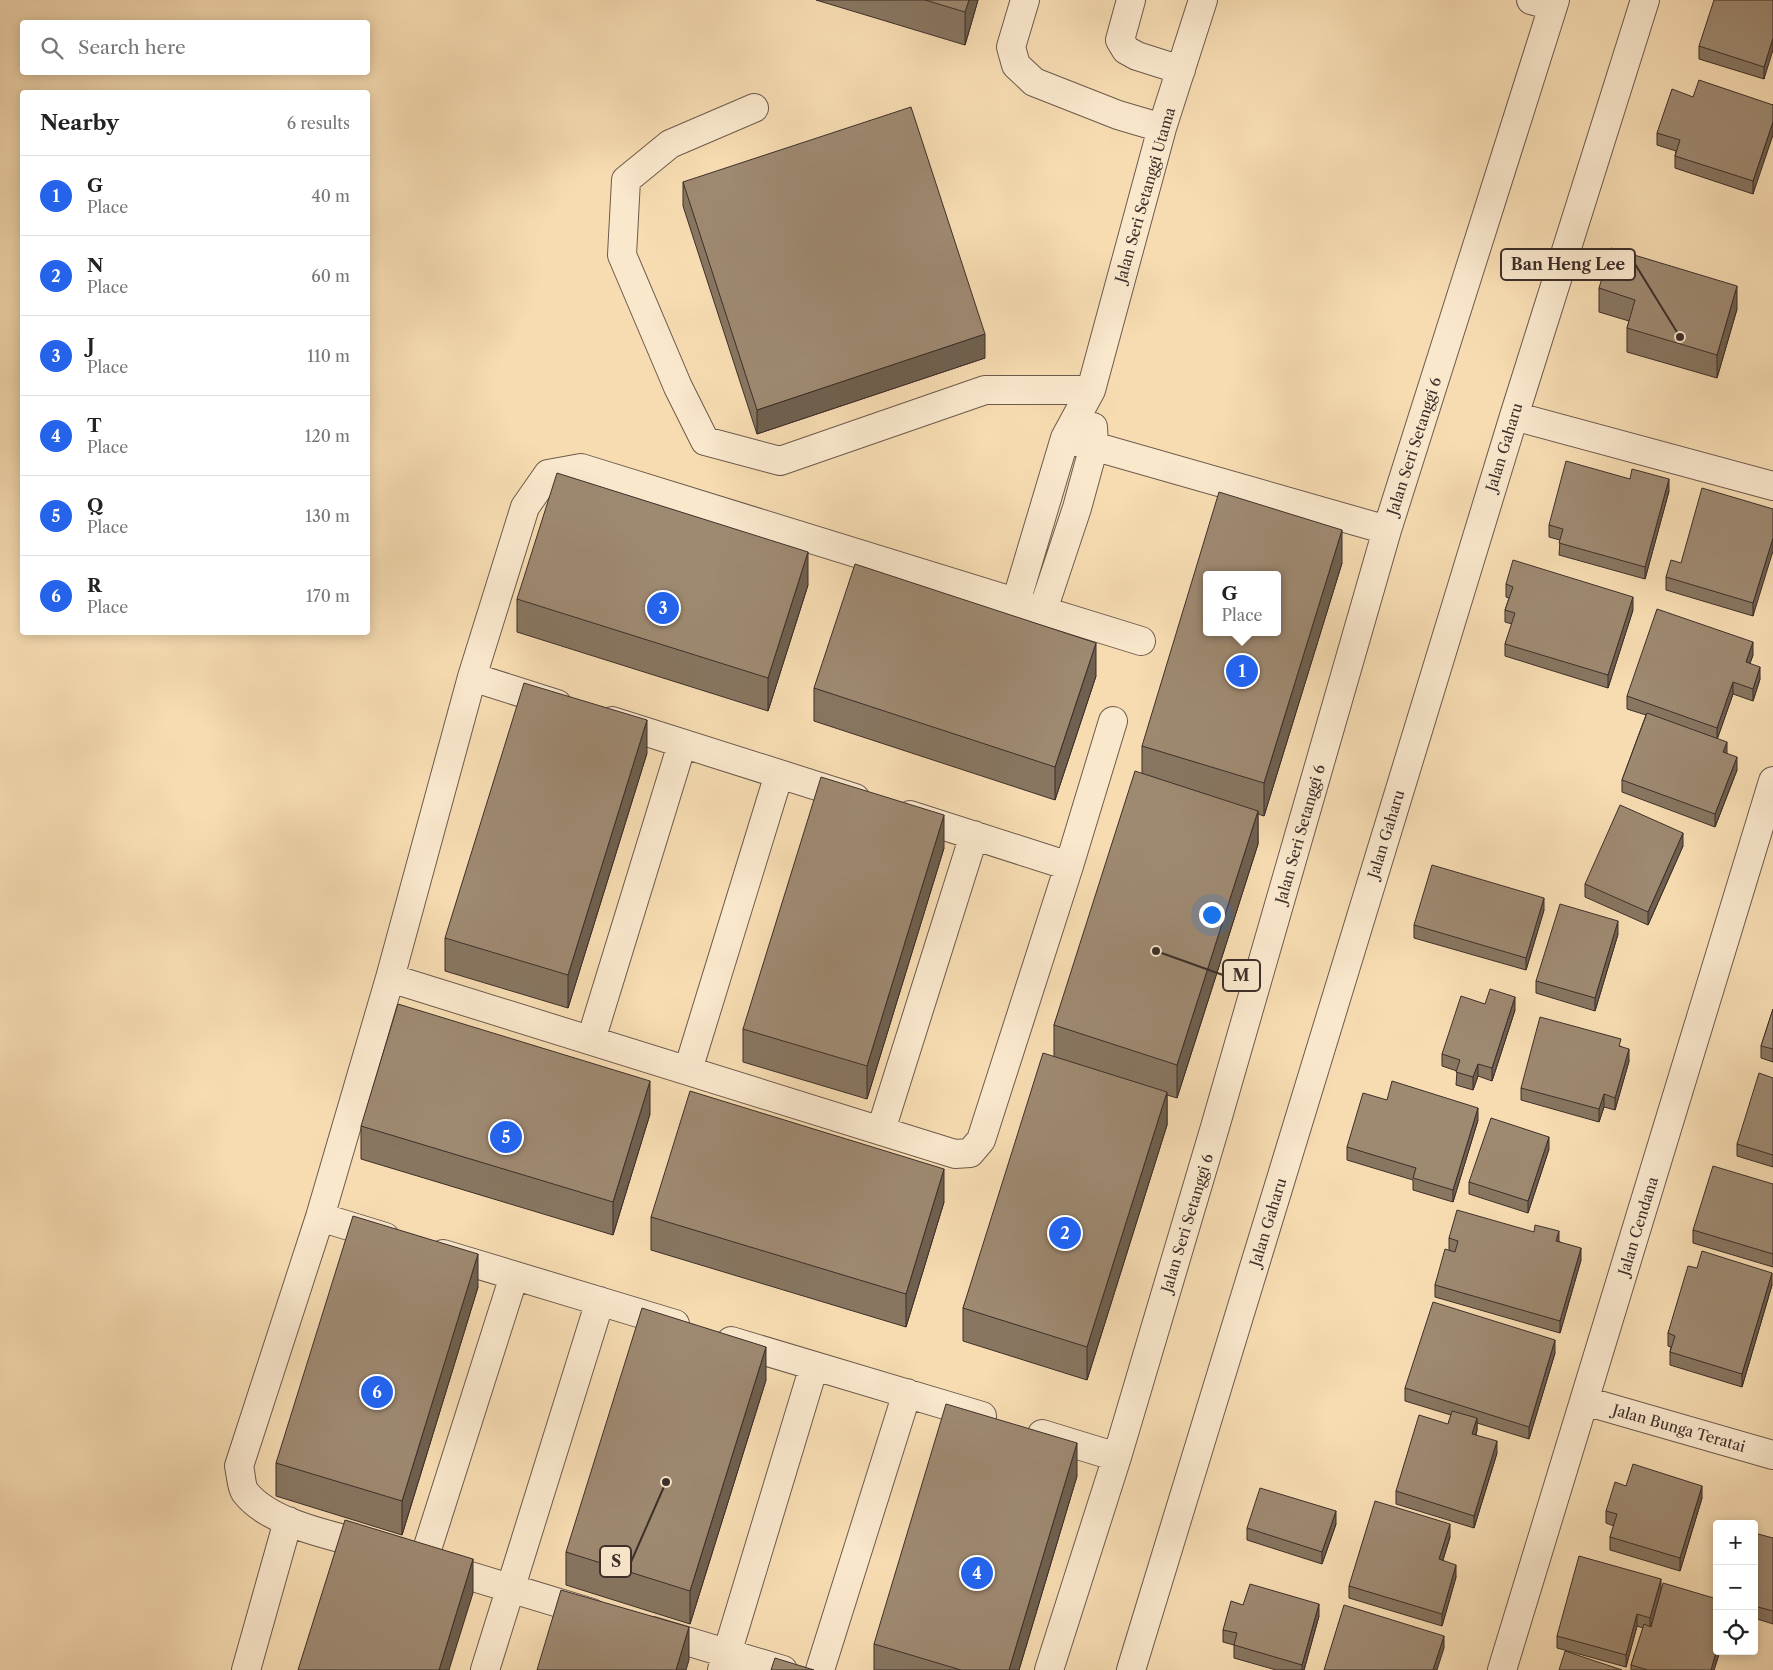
<!DOCTYPE html>
<meta charset="utf-8">
<style>
body{margin:0;font-family:"Libre Caslon Text",serif;background:#f2f2f2;color:#222}
.controls{position:absolute;right:15px;bottom:15px;display:grid;overflow:hidden;border-radius:5px;box-shadow:0 2px 12px #0003}
.controls button{width:45px;height:45px;display:grid;place-items:center;padding:0;border:0;border-bottom:1px solid #e0e0e0;background:#fff;color:#222;font:25px sans-serif}
.you{position:absolute;left:1211px;top:914px;width:18px;height:18px;margin:-12px;border:4px solid #fff;border-radius:50%;background:#1a73e8;box-shadow:0 0 0 8px #1a73e833}
.badge{display:grid;place-items:center;width:32px;height:32px;border-radius:50%;background:#2563eb;color:#fff;font-size:16px;font-weight:700}
.pin{position:absolute;translate:-50% -50%;border:2px solid #fff;box-shadow:0 1px 5px #0006}
.popup{position:absolute;left:1203px;top:571px;width:78px;height:65px;box-sizing:border-box;display:grid;place-content:center;border-radius:5px;background:#fff;filter:drop-shadow(0 1px 4px #0005);font-size:16px;white-space:nowrap;color:#767676}
.popup b{font-size:19px;color:#222}
.popup::after{content:'';position:absolute;left:50%;top:100%;margin-left:-10px;border:10px solid transparent;border-top-color:#fff}
.list{margin:0;padding:0;list-style:none}
h2{display:flex;justify-content:space-between;align-items:center;height:65px;margin:0;padding:0 20px;font-size:21px}
h2 small{font-size:16px;font-weight:400;color:#767676}
.list li{display:grid;grid-template-columns:32px 1fr auto;gap:15px;align-items:center;box-sizing:border-box;height:80px;padding:0 20px;border-top:1px solid #e0e0e0}
.list b{display:block;font-size:19px;white-space:nowrap}
.list p{margin:0;font-size:16px;white-space:nowrap;color:#767676}
.list em{font-size:16px;font-style:normal;color:#767676}
.icon{flex:none;width:28px;height:28px;fill:none;stroke:currentColor;stroke-width:2;stroke-linecap:round;stroke-linejoin:round}
.map{position:relative;flex:none;width:1773px;height:1670px;overflow:hidden}
.search{position:absolute;background:#fff;box-shadow:0 2px 12px #0003;left:20px;top:20px;width:350px;height:55px;display:flex;align-items:center;gap:12px;box-sizing:border-box;padding:0 18px;border-radius:5px;color:#767676;font-size:19px}
.panel{position:absolute;background:#fff;box-shadow:0 2px 12px #0003;left:20px;top:90px;width:350px;height:545px;border-radius:5px}
.map>svg:first-child{display:block}
</style>
<div class="map">
<svg width="1773" height="1670" viewBox="0 0 1773 1670">
<rect width="100%" height="100%" fill="#f7dcb2"/>
<filter id="stains"><feTurbulence type="fractalNoise" baseFrequency=".004" numOctaves="4"/><feColorMatrix values="0 0 0 0 .2 0 0 0 0 .09 0 0 0 0 .02 0 0 0 .5 -.17"/></filter>
<radialGradient id="worn" r=".72"><stop offset=".6" stop-color="#630" stop-opacity="0"/><stop offset="1" stop-color="#630" stop-opacity=".3"/></radialGradient>
<g fill="none" stroke-linecap="round" stroke-linejoin="round">
<defs>
<path id="minor" d="M1025 0 1011 47 1016 65 1034 82 1118 115 1162 128
M1131 0 1120 40 1126 50 1137 56 1181 70
M1531 0 1552 6
M754 108 670 144 626 180 622 255 678 387 705 441 780 461 985 390H1091
M1514 416 1773 486
M1065 438 1387 530
M1016 602 1065 438 1091 390 1162 128 1203 0
M1043 610 1077 508 1094 446 1093 427
M472 677 557 704
M612 721 855 798
M910 815 1069 866
M390 978 955 1154 970 1153 981 1140 1069 866 1113 721
M591 1040 682 744
M688 1070 779 774
M881 1130 974 835
M320 1217 385 1237
M443 1254 675 1324
M731 1341 982 1416
M1585 1401 1773 1455
M1042 1434 1117 1457
M374 1547C336 1536 270 1525 245 1492 241 1486 241 1474 239 1466L320 1217 390 978 472 677 525 507 548 474 581 468 1141 641
M423 1562 514 1276
M437 1566 592 1613
M653 1631 783 1670
M246 1670 288 1521
M485 1670 600 1301
M722 1670 814 1366
M820 1670 907 1393
M1049 1670 1117 1457 1215 1127 1387 530 1555 0
M1131 1670 1514 416 1645 0
M1502 1670 1773 781"/>
</defs>
<!-- minor casing -->
<use href="#minor" stroke="#6c5a4c" stroke-width="30"/>
<!-- minor -->
<use href="#minor" stroke="#fae8cd" stroke-width="28"/>
</g>
<!-- wall -->
<path fill="#887661" stroke="#3d2f2a" d="M816 0H978L965 45Z
M1773 0 1764 79 1699 59V46Z
M1693 97 1773 105 1753 194 1675 168V156L1676 151 1657 145V133Z
M683 182 985 358 757 434 683 206Z
M1599 288 1737 309 1717 378 1627 352V328L1629 321 1599 312Z
M1669 491 1645 579 1559 555 1560 540 1549 537V525Z
M1773 509 1753 616 1666 590V577L1681 563Z
M1342 563 1264 816 1258 814V844L1177 1098 1167 1095V1125L1087 1380 963 1341V1308L1054 1056V1025L1142 774V746Z
M1506 584 1633 610 1608 688 1505 656V644L1512 624 1505 622V610L1509 598 1506 597Z
M808 585 768 711 517 632V599Z
M1753 655 1750 663 1760 679 1753 701 1733 694 1717 739 1737 770 1715 827 1622 792V780L1646 715 1627 709V696Z
M1096 676 1055 800 814 721V688Z
M647 753 568 1008 445 971V938Z
M1683 846 1648 925 1585 897V884Z
M944 848 867 1099 743 1062V1029Z
M1544 910 1526 970 1414 938V925Z
M1618 934 1595 1011 1536 993V981Z
M1485 1004 1515 1010 1492 1081 1478 1076 1473 1090 1456 1085 1457 1071 1442 1066V1054Z
M1773 1009V1062L1761 1058V1046Z
M1621 1046 1629 1061 1615 1110 1604 1107 1599 1122 1521 1100V1088Z
M1773 1078V1167L1737 1156V1144Z
M1387 1100 1478 1120 1453 1202 1413 1190V1180L1347 1160V1147Z
M650 1114 613 1235 361 1159V1126Z
M1549 1149 1528 1213 1469 1194V1182Z
M1773 1184V1267L1693 1243V1230Z
M944 1202 906 1327 651 1250V1217Z
M1449 1238 1559 1241 1581 1260 1560 1333 1435 1297V1285L1449 1250Z
M1697 1268 1772 1285 1742 1387 1670 1365V1352L1671 1347 1668 1346V1333Z
M478 1287 402 1535 276 1496V1463Z
M1555 1353 1529 1439 1477 1423V1430L1476 1435 1497 1453 1474 1528 1396 1504V1491L1448 1424 1451 1415 1405 1401V1388Z
M766 1380 690 1624 566 1585V1552Z
M1077 1476 1019 1670H874V1644Z
M1626 1486 1702 1498 1680 1571 1610 1550V1537L1614 1526 1606 1523V1511Z
M1336 1524 1322 1564 1247 1540V1528Z
M1450 1537 1443 1560 1456 1577 1442 1626 1349 1598V1586Z
M1773 1538V1624L1754 1618V1544Z
M1661 1590 1717 1651H1720L1714 1670H1631V1665L1643 1628 1637 1626 1626 1667 1557 1648V1636Z
M1243 1605 1319 1616 1304 1670H1276L1234 1658V1645L1223 1642V1630Z"/>
<!-- shaded-wall -->
<path fill="#6f604f" stroke="#3d2f2a" d="M969 0H978L965 45V12Z
M1773 38V50L1764 79V67Z
M1773 122V135L1753 194V181Z
M1737 286V309L1717 378V355Z
M985 334V358L757 434V410Z
M1669 479V491L1645 579V567Z
M1342 530V563L1264 816V783Z
M1773 538V551L1753 616V603Z
M808 552V585L768 711V678Z
M1633 597V610L1608 688V675Z
M1753 642V655L1746 674V662Z
M1096 643V676L1055 800V767Z
M1760 667V679L1753 701V689Z
M1733 682V694L1717 740V728Z
M647 720V753L568 1008V975Z
M1727 742V755L1723 752Z
M1737 757V770L1715 827V814Z
M1258 811V844L1177 1098V1065Z
M944 815V848L867 1099V1066Z
M1683 833V846L1648 925V912Z
M1544 898V910L1526 970V958Z
M1618 921V934L1595 1011V998Z
M1515 997V1010L1492 1081V1068Z
M1629 1049V1061L1615 1110V1098Z
M1478 1064V1076L1473 1090V1077Z
M650 1081V1114L613 1235V1202Z
M1167 1092V1125L1087 1380V1347Z
M1604 1094V1107L1599 1122V1109Z
M1478 1108V1120L1453 1202V1190Z
M1549 1137V1149L1528 1213V1201Z
M944 1169V1202L906 1327V1294Z
M1559 1231V1244L1556 1241Z
M1581 1248V1260L1560 1333V1321Z
M478 1254V1287L402 1535V1501Z
M1772 1273V1285L1742 1387V1374Z
M1555 1340V1353L1529 1439V1427Z
M766 1347V1380L690 1624V1591Z
M1477 1418V1430L1472 1446V1434Z
M1497 1441V1453L1474 1528V1516Z
M1077 1443V1476L1019 1670H1009Z
M1702 1486V1498L1680 1571V1558Z
M1336 1511V1524L1322 1564V1552Z
M1450 1524V1537L1439 1572V1559Z
M473 1559V1593L449 1670H439Z
M1456 1565V1577L1442 1626V1614Z
M1661 1579V1591L1650 1630V1618Z
M1319 1604V1616L1304 1670H1302V1665Z
M1637 1614V1626L1626 1667V1655Z
M689 1627V1660L686 1670H676Z
M1444 1636V1648L1437 1670H1433Z
M1717 1649V1651H1720L1714 1670H1711Z"/>
<!-- building -->
<path fill="#9e8971" stroke="#3d2f2a" fill-rule="evenodd" d="M925 0H969L965 12Z
M1714 0H1773V38L1764 67 1699 46Z
M1699 80 1773 105V122L1753 181 1675 156 1680 140 1657 133 1672 89 1693 97Z
M911 107 985 334 757 410 683 182Z
M1611 248 1737 286 1717 355 1627 328 1635 300 1599 288Z
M1566 461 1630 479 1632 469 1669 479 1645 567 1559 543 1563 529 1549 525Z
M557 473 808 552 768 678 517 599Z
M1702 488 1773 509V538L1753 603 1666 577 1671 560 1681 563Z
M1219 492 1342 530 1264 783 1142 746ZM1207 575H1277V632H1207Z
M1513 560 1633 597 1608 675 1505 644 1515 613 1505 610 1513 587 1506 584Z
M855 564 1096 643 1055 767 814 688Z
M1657 609 1753 642 1746 662 1760 667 1753 689 1733 682 1717 728 1627 696Z
M524 683 647 720 568 975 445 938Z
M1647 713 1727 742 1723 752 1737 757 1715 814 1622 780Z
M1135 771 1258 811 1177 1065 1054 1025Z
M821 777 944 815 867 1066 743 1029Z
M1620 805 1683 833 1648 912 1585 884Z
M1432 865 1544 898 1526 958 1414 925Z
M1560 904 1618 921 1595 998 1536 981Z
M1490 989 1515 997 1492 1068 1478 1064 1473 1077 1456 1072 1460 1060 1442 1054 1461 996 1485 1004Z
M398 1004 650 1081 613 1202 361 1126Z
M1773 1009V1049L1761 1046Z
M1540 1017 1621 1039 1619 1046 1629 1049 1615 1098 1604 1094 1599 1109 1521 1088Z
M1043 1053 1167 1092 1087 1347 963 1308Z
M1759 1073 1773 1078V1155L1737 1144Z
M1392 1081 1478 1108 1453 1190 1413 1178 1416 1168 1347 1147 1363 1093 1387 1100Z
M690 1091 944 1169 906 1294 651 1217Z
M1491 1118 1549 1137 1528 1201 1469 1182Z
M1713 1166 1773 1184V1254L1693 1230Z
M1457 1210 1534 1232 1535 1225 1559 1231 1556 1241 1581 1248 1560 1321 1435 1285 1445 1249 1455 1252 1458 1241 1449 1238Z
M353 1216 478 1254 402 1501 276 1463Z
M1702 1251 1772 1273 1742 1374 1670 1352 1675 1336 1668 1333 1688 1266 1697 1268Z
M1433 1302 1555 1340 1529 1427 1405 1388Z
M642 1308 766 1347 690 1591 566 1552Z
M946 1404 1077 1443 1009 1670H961L874 1644Z
M1452 1411 1477 1418 1472 1434 1497 1441 1474 1516 1396 1491 1419 1415 1448 1424Z
M1633 1464 1702 1486 1680 1558 1610 1537 1617 1514 1606 1511 1615 1482 1626 1486Z
M1260 1488 1336 1511 1322 1552 1247 1528Z
M1375 1501 1450 1524 1439 1559 1456 1565 1442 1614 1349 1586Z
M345 1520 473 1559 439 1670H298Z
M1758 1534 1773 1538V1611L1754 1606V1544Z
M1579 1556 1661 1579 1650 1618 1637 1614 1626 1655 1557 1636Z
M1663 1583 1717 1599V1649L1711 1670H1648L1631 1665 1644 1624 1651 1627Z
M1250 1584 1319 1604 1302 1665 1234 1645 1237 1633 1223 1630 1231 1601 1243 1605Z
M561 1590 689 1627 676 1670H537Z
M1344 1605 1444 1636 1433 1670H1324Z
M1565 1651 1622 1670H1559Z
M775 1658 814 1670H771Z"/>
<g text-anchor="middle" dominant-baseline="central" stroke-width="4.5" stroke-linejoin="round" paint-order="stroke">
<!-- street labels -->
<g font-size="15" fill="#3d2f2a" stroke="#fae8cd">
<text transform="translate(1145 195) rotate(-74)">Jalan Seri Setanggi Utama</text>
<text transform="translate(1414 446) rotate(-72)">Jalan Seri Setanggi 6</text>
<text transform="translate(1504 447) rotate(-73)">Jalan Gaharu</text>
<text transform="translate(1300 834) rotate(-74)">Jalan Seri Setanggi 6</text>
<text transform="translate(1386 834) rotate(-73)">Jalan Gaharu</text>
<text transform="translate(1268 1222) rotate(-73)">Jalan Gaharu</text>
<text transform="translate(1187 1223) rotate(-73)">Jalan Seri Setanggi 6</text>
<text transform="translate(1638 1226) rotate(-73)">Jalan Cendana</text>
<text transform="translate(1679 1428) rotate(16)">Jalan Bunga Teratai</text>
</g>
</g>
<!-- callouts -->
<path fill="none" stroke="#3d2f2a" stroke-width="2" d="M1680 337L1635 264M1156 951L1223 975M666 1482L631 1562"/>
<g fill="#3d2f2a" stroke="#fae8cd" stroke-width="2">
<circle cx="1680" cy="337" r="5"/>
<circle cx="1156" cy="951" r="5"/>
<circle cx="666" cy="1482" r="5"/>
</g>
<g fill="#fae8cd" stroke="#3d2f2a" stroke-width="2">
<rect x="1501" y="249" width="134" height="31" rx="5"/>
<rect x="1223" y="960" width="37" height="31" rx="5"/>
<rect x="600" y="1546" width="31" height="31" rx="5"/>
</g>
<g font-size="16" text-anchor="middle" font-weight="bold" fill="#3d2f2a">
<text x="1568" y="270">Ban Heng Lee</text>
<text x="1241" y="981">M</text>
<text x="616" y="1567">S</text>
</g>
<rect width="100%" height="100%" filter="url(#stains)"/>
<rect width="100%" height="100%" fill="url(#worn)"/>
</svg>
<div class="controls">
<button>+</button>
<button>−</button>
<button><svg class="icon" aria-label="locate" viewBox="0 0 24 24"><circle cx="12" cy="12" r="6"/><path d="M12 2v4M12 18v4M2 12h4M18 12h4"/></svg></button>
</div>
<div class="you"></div>
<div class="pin badge" style="left:1242px;top:671px">1</div>
<div class="popup"><b>G</b>Place</div>
<div class="pin badge" style="left:1065px;top:1233px">2</div>
<div class="pin badge" style="left:663px;top:608px">3</div>
<div class="pin badge" style="left:977px;top:1573px">4</div>
<div class="pin badge" style="left:506px;top:1137px">5</div>
<div class="pin badge" style="left:377px;top:1392px">6</div>
<div class="search"><svg class="icon" aria-label="search" viewBox="0 0 24 24"><circle cx="10" cy="10" r="6"/><path d="M15 15l6 6"/></svg>Search here</div>
<section class="panel">
<h2>Nearby<small>6 results</small></h2>
<ul class="list">
<li><span class="badge">1</span><div><b>G</b><p>Place</p></div><em>40 m</em></li>
<li><span class="badge">2</span><div><b>N</b><p>Place</p></div><em>60 m</em></li>
<li><span class="badge">3</span><div><b>J</b><p>Place</p></div><em>110 m</em></li>
<li><span class="badge">4</span><div><b>T</b><p>Place</p></div><em>120 m</em></li>
<li><span class="badge">5</span><div><b>Q</b><p>Place</p></div><em>130 m</em></li>
<li><span class="badge">6</span><div><b>R</b><p>Place</p></div><em>170 m</em></li>
</ul>
</section>
</div>
